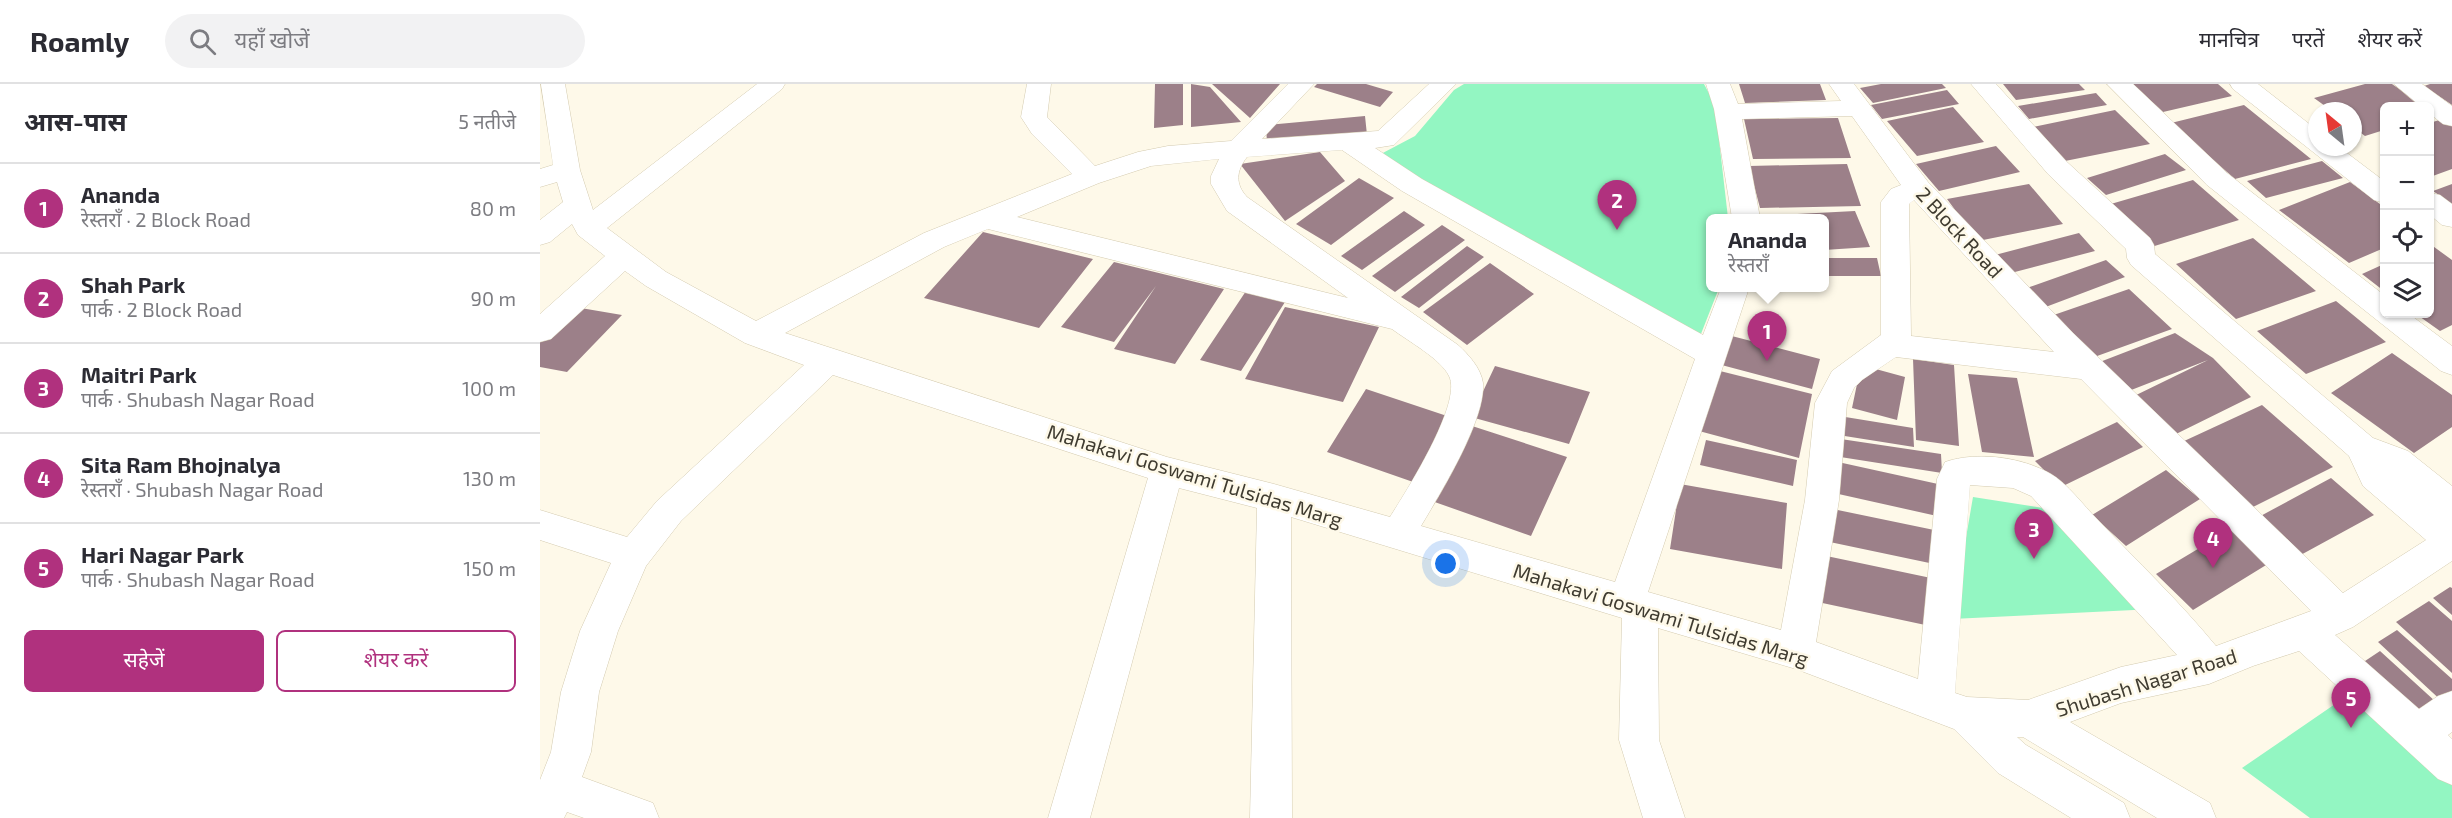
<!DOCTYPE html>
<html lang="hi">
<meta charset="utf-8">
<style>
body{margin:0;font-family:"Exo 2","Noto Sans Devanagari",sans-serif;background:#f2f2f3;color:#2b2b33}
.controls{position:absolute;right:18px;top:18px;display:grid;overflow:hidden;border-radius:9px;box-shadow:0 2px 4px #0004}
.controls button{width:54px;height:54px;display:grid;place-items:center;padding:0;border:0;border-bottom:2px solid #e1e1e2;background:#fff;color:#2b2b33;font:30px sans-serif}
.compass{position:absolute;left:1768px;top:18px;width:54px;height:54px;border-radius:50%;background:#fff;box-shadow:0 2px 4px #0004;rotate:331deg}
.you{position:absolute;left:906px;top:480px;width:21px;height:21px;margin:-15px;border:4px solid #fff;border-radius:50%;background:#1a73e8;box-shadow:0 0 0 9px #1a73e833}
.badge{display:grid;place-items:center;width:39px;height:39px;border-radius:50%;background:#b0317e;color:#fff;font-size:20px;font-weight:700}
.pin{position:absolute;translate:-50% -50px;filter:drop-shadow(0 2px 3px #0008)}
.pin::after{content:'';position:absolute;top:32px;width:21px;height:18px;background:inherit;clip-path:polygon(0 0,100% 0,50% 100%)}
.popup{position:absolute;left:1166px;top:130px;width:123px;height:78px;box-sizing:border-box;display:grid;place-content:center;border-radius:9px;background:#fff;filter:drop-shadow(0 2px 4px #0005);font-size:20px;white-space:nowrap;color:#7c7c81}
.popup b{font-size:22px;color:#2b2b33}
.popup::after{content:'';position:absolute;left:50%;top:100%;margin-left:-12px;border:12px solid transparent;border-top-color:#fff}
.list{margin:0;padding:0;list-style:none}
h2{display:flex;justify-content:space-between;align-items:center;height:78px;margin:0;padding:0 24px;font-size:26px}
h2 small{font-size:20px;font-weight:400;color:#7c7c81}
.list li{display:grid;grid-template-columns:39px 1fr auto;gap:18px;align-items:center;box-sizing:border-box;height:90px;padding:0 24px;border-top:2px solid #e1e1e2}
.list b{display:block;font-size:22px;white-space:nowrap}
.list p{margin:0;font-size:20px;white-space:nowrap;color:#7c7c81}
.list em{font-size:20px;font-style:normal;color:#7c7c81}
.actions{display:flex;gap:12px;padding:18px 24px}
.actions a{flex:1;padding:14px 0;border:2px solid #b0317e;border-radius:9px;text-align:center;font-size:21px;color:#b0317e}
.actions .main{background:#b0317e;color:#fff}
.icon{flex:none;width:33px;height:33px;fill:none;stroke:currentColor;stroke-width:2;stroke-linecap:round;stroke-linejoin:round}
.map{position:relative;flex:none;width:1912px;height:734px;overflow:hidden}
header{display:flex;align-items:center;gap:36px;box-sizing:border-box;height:84px;padding:0 30px;background:#fff;border-bottom:2px solid #e1e1e2}
header strong{font-size:28px}
nav{display:flex;gap:33px;margin-inline-start:auto;font-size:21px}
.search{width:420px;height:54px;background:#f2f2f3;display:flex;align-items:center;gap:15px;box-sizing:border-box;padding:0 21px;border-radius:33px;color:#7c7c81;font-size:22px}
main{display:flex}
aside{flex:1;background:#fff}
.map>svg:first-child{display:block}
</style>
<header>
<strong>Roamly</strong>
<div class="search"><svg class="icon" aria-label="search" viewBox="0 0 24 24"><circle cx="10" cy="10" r="6"/><path d="M15 15l6 6"/></svg>यहाँ खोजें</div>
<nav><a>मानचित्र</a><a>परतें</a><a>शेयर करें</a></nav>
</header>
<main>
<aside>
<h2>आस-पास<small>5 नतीजे</small></h2>
<ul class="list">
<li><span class="badge">1</span><div><b>Ananda</b><p>रेस्तराँ · 2 Block Road</p></div><em>80 m</em></li>
<li><span class="badge">2</span><div><b>Shah Park</b><p>पार्क · 2 Block Road</p></div><em>90 m</em></li>
<li><span class="badge">3</span><div><b>Maitri Park</b><p>पार्क · Shubash Nagar Road</p></div><em>100 m</em></li>
<li><span class="badge">4</span><div><b>Sita Ram Bhojnalya</b><p>रेस्तराँ · Shubash Nagar Road</p></div><em>130 m</em></li>
<li><span class="badge">5</span><div><b>Hari Nagar Park</b><p>पार्क · Shubash Nagar Road</p></div><em>150 m</em></li>
</ul>
<div class="actions"><a class="main">सहेजें</a><a>शेयर करें</a></div>
</aside>
<div class="map">
<svg width="1912" height="734" viewBox="0 0 1912 734">
<rect width="100%" height="100%" fill="#fef9e9"/>
<!-- green -->
<path fill="#93f6c2" d="M924 0H1164L1175 21 1188 134H1170V204H1179L1157 260 839 71 875 52 914 6Z
M1433 413 1517 426 1614 525 1412 535Z
M1817 605 1912 686V734H1770L1702 684Z"/>
<!-- building -->
<path fill="#9c8089" d="M615 0H643V41L614 44Z
M651 0 670 3 701 38 651 43Z
M672 0H740L710 34Z
M777 0H826L853 8 840 23 774 3Z
M1199 0H1280L1286 16 1205 19Z
M1341 0H1402L1406 4 1333 19 1320 4Z
M1463 0H1539L1545 6 1476 16Z
M1593 0H1678L1692 12 1623 28Z
M1825 0H1852L1884 22H1844V46L1825 52 1813 43V27H1792L1774 14Z
M1890 0H1912V21L1884 2Z
M1407 6 1419 20 1342 35 1331 21Z
M1556 9 1567 21 1489 35 1478 22Z
M1704 21 1771 75 1695 95 1631 39Z
M1413 23 1444 58 1377 72 1347 37Z
M1575 26 1610 60 1525 77 1493 43Z
M825 32 827 51 727 60 726 41Z
M1298 34 1311 74 1213 75 1204 35Z
M1902 35 1912 42V85L1890 93V39Z
M1456 62 1480 88 1399 107 1376 80Z
M780 68 805 97 745 137 700 80Z
M1625 70 1646 86 1566 111 1547 94Z
M1782 77 1803 94 1726 114 1707 97Z
M1307 80 1321 122 1220 124 1209 82Z
M819 94 854 114 791 161 756 140Z
M1653 96 1699 136 1608 164 1564 122Z
M1810 98 1844 123V164L1809 179 1739 126Z
M1489 100 1523 140 1438 157 1407 115Z
M1912 100V120L1893 107Z
M864 127 885 141 822 186 801 172Z
M1315 127 1330 163 1284 166V134H1222L1221 132Z
M902 141 925 156 855 208 832 192Z
M443 148 553 175 499 244 384 214Z
M1539 149 1555 167 1471 189 1455 171Z
M1713 154 1776 207 1696 235 1636 180Z
M1890 160 1912 176V241L1900 247 1876 230H1890Z
M927 162 944 173 879 224 861 213Z
M1284 174H1337L1341 192H1284Z
M1566 176 1585 193 1503 224 1484 205Z
M574 178 684 205 635 280 574 265 616 202 574 258 521 243Z
M950 179 994 210 927 261 883 228Z
M1844 180V207L1822 190Z
M1589 205 1632 245 1546 276 1505 234Z
M706 207 745 218 701 287 660 276Z
M1796 217 1846 258 1766 290 1717 247Z
M29 222 82 231 27 288 0 283V250Z
M745 223 839 243 803 318 705 295Z
M1635 249 1673 274 1711 313 1630 353 1588 315 1668 276 1581 310 1552 281Z
M1184 250 1280 275 1272 305 1174 279Z
M1852 269 1912 311V343L1874 369 1791 309Z
M1373 275 1414 281 1419 362 1376 356Z
M1321 281 1365 293 1357 336 1312 324Z
M955 282 1050 308 1029 360 931 333Z
M1176 286 1272 310 1259 374 1159 347Z
M1428 290 1477 294 1494 373 1442 368Z
M826 305 913 334 876 399 787 368Z
M1722 321 1793 383 1711 424 1642 358Z
M1293 331 1373 344 1374 363 1292 350Z
M1577 338 1603 363 1521 403 1495 377Z
M929 341 1027 373 991 452 889 416Z
M1294 354 1401 370 1402 389 1294 372Z
M1166 356 1257 376 1253 402 1160 381Z
M1298 378 1398 400 1397 432 1294 409Z
M1626 386 1660 415 1586 462 1552 431Z
M1791 394 1834 431 1757 473 1715 435Z
M1140 400 1247 419 1242 485 1130 465Z
M1288 424 1399 447V481L1285 457Z
M1693 444 1731 478 1653 526 1616 490Z
M1277 470 1391 494 1390 542 1273 517Z
M1910 503 1912 504V531L1893 514Z
M1889 517 1912 537V589L1856 538Z
M1857 546 1912 595V617L1906 621 1838 558Z
M1840 567 1896 618 1874 633 1819 581Z"/>
<g fill="none" stroke-linecap="round" stroke-linejoin="round">
<defs>
<path id="minor" d="M1 0H25L40 86 53 126 217 0H245L242 5 67 144 126 188 216 237 384 149 532 90 492 50 481 33 487 0H511L507 33 555 82 598 68 628 62 691 57 748 0H774L722 55 838 47 889 0H916L854 61 835 64 882 95 1163 251 1181 204H1209L1108 508 1241 546 1265 416 1275 319 1292 287 1341 251V118L1351 105 1361 101 1312 32 1202 35 1220 134H1192L1174 25 1166 0H1190L1198 20 1301 17 1289 0H1314L1388 98 1533 249 1803 509 1886 456 1823 402 1809 372 1591 181 1587 174 1586 165 1508 90 1431 0H1456L1527 78 1610 154 1614 161 1615 170 1833 354 1868 367 1912 402V477L1813 543 1795 551 1879 625 1898 612 1912 607V648L1908 651 1912 655V701L1898 695 1759 567 1713 582 1669 600 1581 619 1530 638 1670 719 1676 734H1617L1483 653H1477L1486 661 1584 719 1590 734H1531L1458 689 1414 645 1256 585 1118 544 1119 656 1145 734H1103L1079 656 1082 534 751 433 752 734H710L717 424 639 404 550 734H508L608 394 293 291 141 437 106 482 78 547 59 608 51 668 42 693 113 719 119 734H44L27 728 24 734H0V696L11 668 21 608 40 547 71 479 0 456V426L87 453 117 417 264 281 205 259 106 202 85 187 11 255 0 258V230L65 172 38 151 32 140 10 158 0 161V136L23 118 17 98 0 103V85L13 81ZM802 66 862 107 1155 275 1075 498 881 442C900 410 946 336 943 299 941 284 928 270 918 261L707 113C695 100 696 87 707 73ZM679 75 671 92V100L687 127 808 214 477 133 559 99 611 82ZM1374 116 1511 265 1514 268 1371 252 1369 120ZM448 145 852 245C868 257 901 275 909 292 923 319 865 409 850 433L734 400 627 373 245 249 404 163ZM1356 273 1541 295 1771 527 1676 562C1639 517 1597 477 1557 435 1543 421 1528 400 1511 390 1482 373 1437 367 1405 378L1397 395 1378 595 1276 558 1299 416 1307 319 1314 304 1322 296ZM1430 401 1473 404 1491 412 1637 571 1581 583 1488 616 1427 613 1415 609Z
M1567 0H1593L1687 89 1844 211V230H1869L1912 262V291L1901 287 1667 101Z
M1690 0H1718L1777 46V63H1799L1844 97V119L1834 116 1693 5Z
M1854 0H1882L1912 22V42L1903 40 1890 30V22H1880Z
M1890 109 1900 111 1912 120V143L1902 141 1890 131Z"/>
</defs>
<!-- minor casing -->
<use href="#minor" stroke="#d4cbb0" stroke-width="1"/>
<!-- minor -->
<use href="#minor" fill="#fff" fill-rule="evenodd"/>
</g>
<g text-anchor="middle" dominant-baseline="central" stroke-width="5" stroke-linejoin="round" paint-order="stroke">
<!-- street labels -->
<g font-size="20" fill="#3f3b30" stroke="#fef9e9">
<text transform="translate(1420 148) rotate(47)">2 Block Road</text>
<text transform="translate(655 391) rotate(17)">Mahakavi Goswami Tulsidas Marg</text>
<text transform="translate(1121 530) rotate(17)">Mahakavi Goswami Tulsidas Marg</text>
<text transform="translate(1606 598) rotate(-17)">Shubash Nagar Road</text>
</g>
</g>
</svg>
<div class="controls">
<button>+</button>
<button>−</button>
<button><svg class="icon" aria-label="locate" viewBox="0 0 24 24"><circle cx="12" cy="12" r="6"/><path d="M12 2v4M12 18v4M2 12h4M18 12h4"/></svg></button>
<button><svg class="icon" aria-label="layers" viewBox="0 0 24 24"><path d="M12 4l9 5-9 5-9-5zM3 14l9 5 9-5"/></svg></button>
</div>
<svg class="compass" viewBox="-18 -18 36 36"><path d="M0-13l5 13h-10z" fill="#e53935"/><path d="M0 13l5-13h-10z" fill="#7c7c81"/></svg>
<div class="you"></div>
<div class="pin badge" style="left:1227px;top:277px">1</div>
<div class="popup"><b>Ananda</b>रेस्तराँ</div>
<div class="pin badge" style="left:1077px;top:146px">2</div>
<div class="pin badge" style="left:1494px;top:475px">3</div>
<div class="pin badge" style="left:1673px;top:484px">4</div>
<div class="pin badge" style="left:1811px;top:644px">5</div>
</div>
</main>
